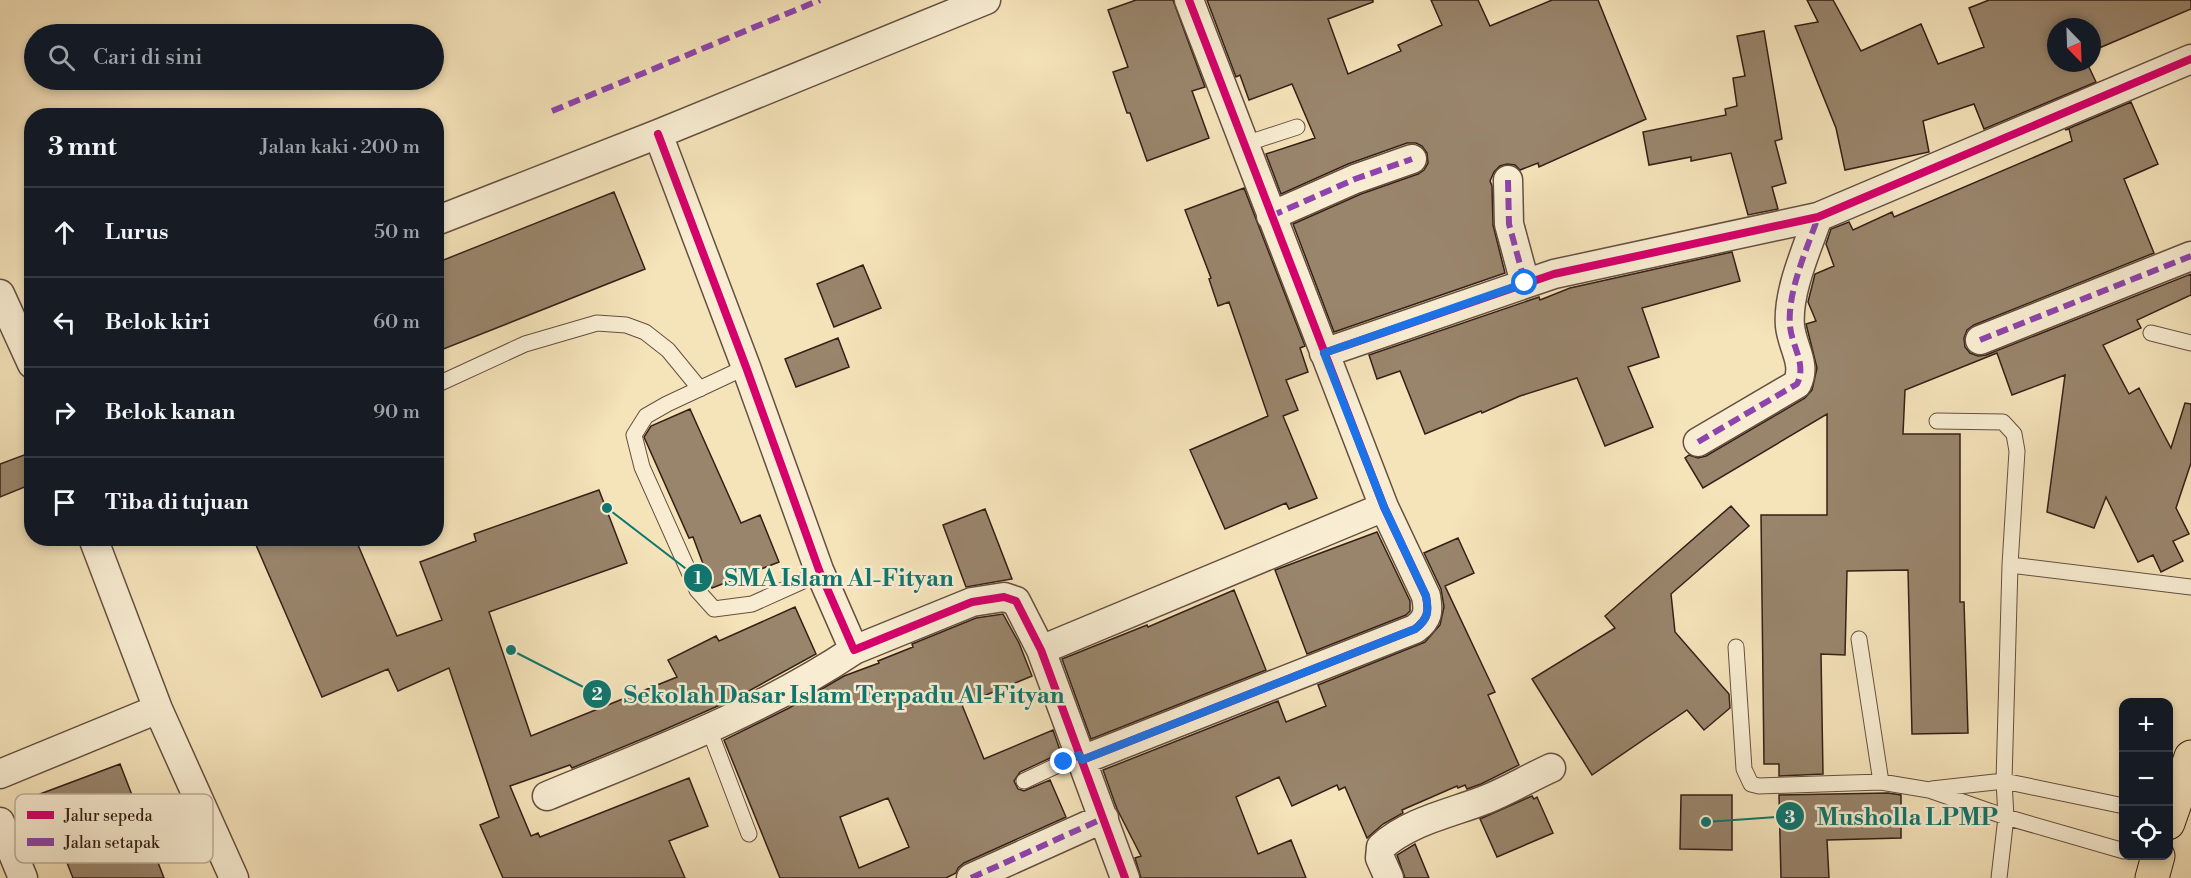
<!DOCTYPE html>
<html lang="id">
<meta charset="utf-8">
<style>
body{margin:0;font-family:"Libre Bodoni",serif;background:#242831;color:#f1f3f6}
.controls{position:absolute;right:18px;bottom:18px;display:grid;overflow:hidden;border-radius:12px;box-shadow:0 3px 9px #0003}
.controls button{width:54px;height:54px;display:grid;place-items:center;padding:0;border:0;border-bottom:2px solid #363941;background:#171b24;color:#f1f3f6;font:30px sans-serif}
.compass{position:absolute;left:2047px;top:18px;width:54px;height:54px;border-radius:50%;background:#171b24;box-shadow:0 3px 9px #0003;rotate:157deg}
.stop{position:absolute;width:18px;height:18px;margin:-14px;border:4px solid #1a73e8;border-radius:50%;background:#fff}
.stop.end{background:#1a73e8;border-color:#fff;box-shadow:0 2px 6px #0008}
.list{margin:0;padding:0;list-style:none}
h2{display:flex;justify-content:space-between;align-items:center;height:78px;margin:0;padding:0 24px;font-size:26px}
h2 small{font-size:20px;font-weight:400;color:#9ea1a6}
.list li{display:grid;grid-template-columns:39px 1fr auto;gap:18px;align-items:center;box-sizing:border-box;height:90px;padding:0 24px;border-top:2px solid #363941}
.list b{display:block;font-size:22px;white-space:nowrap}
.list em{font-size:20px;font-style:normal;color:#9ea1a6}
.icon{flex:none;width:33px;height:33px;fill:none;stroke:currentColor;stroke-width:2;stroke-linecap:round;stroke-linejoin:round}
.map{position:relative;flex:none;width:2191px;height:878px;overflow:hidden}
.search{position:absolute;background:#171b24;box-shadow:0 3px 9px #0003;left:24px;top:24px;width:420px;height:66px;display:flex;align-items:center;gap:15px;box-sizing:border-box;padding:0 21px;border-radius:33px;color:#9ea1a6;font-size:22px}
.panel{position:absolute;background:#171b24;box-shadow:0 3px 9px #0003;left:24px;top:108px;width:420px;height:438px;border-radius:24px}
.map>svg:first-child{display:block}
</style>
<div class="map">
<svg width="2191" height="878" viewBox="0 0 2191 878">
<rect width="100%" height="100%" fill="#f5e3ba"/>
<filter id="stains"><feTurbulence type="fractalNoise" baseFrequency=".00333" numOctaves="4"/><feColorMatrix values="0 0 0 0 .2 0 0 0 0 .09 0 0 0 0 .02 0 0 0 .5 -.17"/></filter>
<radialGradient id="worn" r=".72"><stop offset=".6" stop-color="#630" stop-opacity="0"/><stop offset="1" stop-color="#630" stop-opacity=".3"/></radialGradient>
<!-- building -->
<path fill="#99856c" stroke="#351f17" stroke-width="1.5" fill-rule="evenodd" d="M1136 0H1173L1205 87 1192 91 1209 138 1147 161 1130 113H1127L1113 72 1128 67 1108 10Z
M1207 0H1373V2L1328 19 1348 74 1401 51 1398 45 1442 25 1431 0H1478L1490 26 1552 0H1598L1646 119 1539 167 1538 163 1520 170 1515 165 1507 164 1500 166 1494 172 1490 181 1492 186 1493 225 1505 273 1334 332 1293 224 1361 194 1418 174 1424 170 1428 163 1427 153 1422 146 1416 143H1407L1348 164 1281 194 1266 154 1315 138 1292 84 1249 100 1240 75 1236 77Z
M1807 0H1833L1861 51 1921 24 1938 64 1984 47 1969 8 1989 0H2191V9L2092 51V27H2056V63H2087L2096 82 1984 129 1974 104 1923 121 1929 152 1845 170 1836 128 1795 26 1818 22Z
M1764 31 1782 139 1775 141 1786 183 1772 187 1778 209 1748 215 1731 153 1691 161V157L1649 165 1643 132 1726 115 1725 109 1737 106 1733 78 1745 76 1737 36Z
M2131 102 2158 164 2124 179 2154 253 1974 325 1967 330 1964 338 1965 347 1970 353 1978 356 1986 355 2191 274V295L2137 320 2141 328 2103 345 2129 394 2139 388 2171 448 2185 403 2191 404V463L2176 508 2189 534 2173 541 2183 561 2161 572 2153 555 2138 562 2106 497 2094 528 2047 512 2065 375 2012 395 1997 353 1905 390 1903 434H1960V602H1964L1968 733 1912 734 1908 570 1847 571 1845 655 1821 654 1823 774 1779 776V764H1764L1761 515H1827V414L1703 488 1685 458 1689 455 1698 458 1706 456 1805 398 1812 390 1817 368 1806 324 1816 321 1808 302 1815 274 1834 266 1826 244 1831 229 1849 222 1853 230 1892 212 1894 217 2072 141 2069 129 2065 130Z
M1244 188 1305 346 1300 348 1308 372 1286 380 1298 410 1283 416 1317 498 1289 509 1286 503 1225 529 1190 450 1268 416 1229 302 1218 306 1209 279 1211 278 1185 210Z
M614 192 645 269 436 352V263Z
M1732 252 1740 281 1642 308 1659 357 1628 367 1653 427 1605 446 1577 378 1520 396 1482 413 1481 411 1425 434 1400 371 1377 379 1369 355 1539 297 1540 300 1570 288Z
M863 265 881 308 834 327 817 284Z
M838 338 849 367 796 387 785 359Z
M690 409 741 523 760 515 779 562 712 588 693 537 689 538 644 437 651 426Z
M32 452V484L0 497V464Z
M599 490 627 563 489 612 531 736 677 677 668 660 716 636 719 641 795 607 816 654 736 698 659 732 572 768 570 765 510 786 531 836 538 833 540 837 689 778 708 826 669 841 685 878H503L480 825 499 817 449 668 398 691 388 669 322 697 253 538H355L397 636 442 620 420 562 476 541 474 534Z
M1731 506 1749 526 1671 594 1675 632 1729 694 1730 708 1704 730 1687 710 1592 775 1532 679 1615 628 1605 616Z
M985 509 1012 579 966 587 943 525Z
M1377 532 1410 601V611L1406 615 1307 654 1275 570Z
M1458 538 1474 573 1445 586 1495 692 1488 695 1519 765 1481 784 1467 789 1465 785 1458 788 1457 786 1402 810 1403 813 1383 824 1367 838 1345 787 1339 790 1337 785 1292 806 1279 777 1236 797 1258 854 1291 840 1306 878H1141L1135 858 1141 856 1117 809 1103 770 1278 701 1286 722 1326 706 1318 685 1425 642 1440 625 1444 607 1441 589 1424 553Z
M1234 590 1266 670 1091 739 1062 659 1147 625 1148 627Z
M1003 614 1019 643 1032 676 962 705 984 759 1053 730 1061 753 1020 772 1014 781 1018 789 1024 791 1050 780 1066 817 964 863 958 868 956 873 946 878H780L724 740 789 708 844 676 879 663 878 661 913 647 912 644 976 618ZM888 798 909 847 859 868 840 817Z
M120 764 164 878H73L40 794Z
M1888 793 1901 795V838L1827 840 1829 878H1781L1779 795Z
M1681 795H1732V850L1680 849Z
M1532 796 1534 799 1537 797 1553 833 1497 857 1480 819Z
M1415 844 1429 878H1405L1397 855Z"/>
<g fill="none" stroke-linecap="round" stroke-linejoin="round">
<defs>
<path id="service" d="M1245 144 1297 127
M2151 333 2191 343
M746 367 667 404 646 416 634 435 642 467 697 590 714 609 752 604 801 582 819 570
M436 385 525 344 597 323 626 325 645 332 668 350 700 389
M1937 421 2003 422 2014 434 2017 451 2010 565 2004 781 2006 817 1999 878
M2010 565 2191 587
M1859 639 1881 782
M1736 647 1744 769 1751 784 1759 786 1881 782 1929 790 2006 817 2124 851
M709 729 749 834
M1024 781 1079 755
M1932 789 2004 781 2124 806"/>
<path id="minor" d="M658 134 746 367 819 570 854 650 972 602 1004 597 1016 601 1041 650 1125 878
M1508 180 1509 224 1525 283
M1271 216 1355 179 1412 159
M436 221 658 134 986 0
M0 294 32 364
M1980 340 2191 256
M1324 353 1554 274 1818 217 2191 59
M1698 442 1797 384C1807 364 1792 347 1790 326 1787 292 1807 249 1818 217
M93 538 158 709 234 878
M1041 650 1384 507
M1082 760 1415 629C1428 619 1429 612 1426 596L1384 507 1189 0
M0 774 158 709
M547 796C651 753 760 713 854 650
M0 822 23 878
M971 878 1104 818
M1389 878 1380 858 1381 847C1409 821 1452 813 1487 799 1509 790 1529 778 1551 768"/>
<path id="primary" d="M2168 823 2191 757
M2152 878 2158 856"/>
</defs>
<!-- service casing -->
<use href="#service" stroke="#655040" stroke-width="17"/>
<!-- minor casing -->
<use href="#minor" stroke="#655040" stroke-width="31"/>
<!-- primary casing -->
<use href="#primary" stroke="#351f17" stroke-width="35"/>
<!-- service -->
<use href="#service" stroke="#f8edd2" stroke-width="15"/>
<!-- minor -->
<use href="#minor" stroke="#f8edd2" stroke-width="28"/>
<!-- primary -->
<use href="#primary" stroke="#f5e3ba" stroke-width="33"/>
<!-- quiet -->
<path stroke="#8e44ad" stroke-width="6" stroke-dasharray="12 6" stroke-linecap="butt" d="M552 111 820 0
M1508 180 1509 224 1525 283
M1271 216 1355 179 1412 159
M1980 340 2191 256
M1698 442 1797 384C1807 364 1792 347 1790 326 1787 292 1807 249 1818 217H1814
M971 878 1104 818"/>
<defs>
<path id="cycleway" d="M658 134 746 367 819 570 854 650 972 602 1004 597 1016 601 1041 650 1125 878
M1324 353 1554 274 1818 217 2191 59
M1082 760 1415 629C1428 619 1429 612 1426 596L1384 507 1189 0"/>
</defs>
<!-- cycleway casing -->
<use href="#cycleway" stroke="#f8edd2" stroke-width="11"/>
<!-- cycleway -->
<use href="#cycleway" stroke="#d6006c" stroke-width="8"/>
</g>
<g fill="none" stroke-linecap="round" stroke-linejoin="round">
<!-- route -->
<path stroke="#1a73e8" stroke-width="8" d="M1064 762 1079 755 1082 760 1415 629C1428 619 1429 612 1426 596L1384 507 1324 353 1525 283"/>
</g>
<!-- legend -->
<rect x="15" y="794" width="198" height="69" rx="9" fill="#f8edd2" stroke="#beaf9a" stroke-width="1.5"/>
<rect x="27" y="811" width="27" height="8" fill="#d6006c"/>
<rect x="27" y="838" width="27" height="8" fill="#8e44ad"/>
<g font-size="16" fill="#351f17">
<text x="64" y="821">Jalur sepeda</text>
<text x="64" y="848">Jalan setapak</text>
</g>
<!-- callouts -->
<path fill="none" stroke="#0f766e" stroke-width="2" d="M607 508L698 578M511 650L597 694M1706 822L1790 816"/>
<g fill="#0f766e" stroke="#f8edd2" stroke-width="2">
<circle cx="607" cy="508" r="6"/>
<circle cx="511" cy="650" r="6"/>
<circle cx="1706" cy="822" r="6"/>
<circle cx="698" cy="578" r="15"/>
<circle cx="597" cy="694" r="15"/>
<circle cx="1790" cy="816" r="15"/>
</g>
<g font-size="18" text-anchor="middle" font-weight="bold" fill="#fff">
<text x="698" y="584">1</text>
<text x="597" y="700">2</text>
<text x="1790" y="823">3</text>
</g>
<g font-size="24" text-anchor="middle" font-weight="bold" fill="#0f766e" stroke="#f8edd2" stroke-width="5" stroke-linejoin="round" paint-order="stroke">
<text x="839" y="586">SMA Islam Al-Fityan</text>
<text x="844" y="703">Sekolah Dasar Islam Terpadu Al-Fityan</text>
<text x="1907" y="825">Musholla LPMP</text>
</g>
<rect width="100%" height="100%" filter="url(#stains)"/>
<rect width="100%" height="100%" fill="url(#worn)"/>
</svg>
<div class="controls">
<button>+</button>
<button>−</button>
<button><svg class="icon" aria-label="locate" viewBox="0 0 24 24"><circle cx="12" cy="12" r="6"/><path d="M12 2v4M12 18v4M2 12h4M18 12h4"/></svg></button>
</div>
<svg class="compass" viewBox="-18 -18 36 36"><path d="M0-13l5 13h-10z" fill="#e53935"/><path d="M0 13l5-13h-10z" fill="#9ea1a6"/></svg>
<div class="stop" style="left:1525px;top:283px"></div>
<div class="stop end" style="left:1064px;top:762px"></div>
<div class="search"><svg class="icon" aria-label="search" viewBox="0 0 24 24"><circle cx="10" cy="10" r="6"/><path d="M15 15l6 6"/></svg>Cari di sini</div>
<section class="panel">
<h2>3 mnt<small>Jalan kaki · 200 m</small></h2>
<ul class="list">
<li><svg class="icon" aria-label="ahead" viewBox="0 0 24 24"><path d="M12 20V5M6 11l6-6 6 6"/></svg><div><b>Lurus</b></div><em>50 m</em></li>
<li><svg class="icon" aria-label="left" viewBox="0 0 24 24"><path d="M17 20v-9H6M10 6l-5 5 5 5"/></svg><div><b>Belok kiri</b></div><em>60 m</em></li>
<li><svg class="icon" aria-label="right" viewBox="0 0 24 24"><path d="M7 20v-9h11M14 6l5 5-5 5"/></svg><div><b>Belok kanan</b></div><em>90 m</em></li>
<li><svg class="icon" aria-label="arrive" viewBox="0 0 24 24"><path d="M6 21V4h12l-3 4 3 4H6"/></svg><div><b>Tiba di tujuan</b></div></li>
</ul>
</section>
</div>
